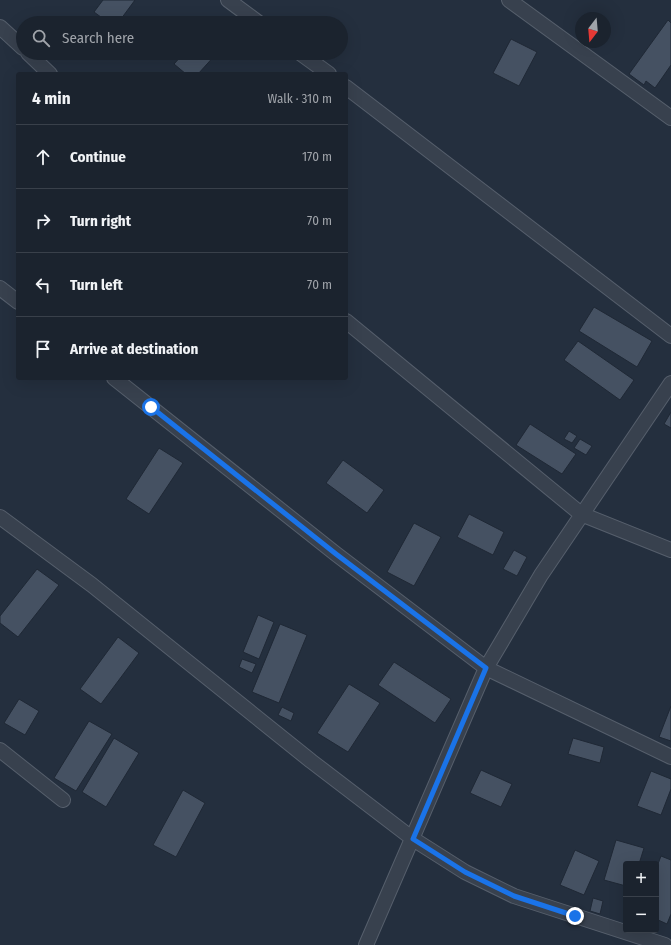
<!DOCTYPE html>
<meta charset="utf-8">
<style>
body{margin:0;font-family:"Fira Sans Condensed",sans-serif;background:#242b36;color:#f1f3f6}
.controls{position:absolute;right:12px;bottom:12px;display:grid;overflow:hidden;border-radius:4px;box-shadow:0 4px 16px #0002}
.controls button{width:36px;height:36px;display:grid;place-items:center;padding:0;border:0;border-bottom:1px solid #39404a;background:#1b232e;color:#f1f3f6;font:20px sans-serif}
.compass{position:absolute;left:575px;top:12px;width:36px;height:36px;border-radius:50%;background:#1b232e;box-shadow:0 4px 16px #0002;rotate:196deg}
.stop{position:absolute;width:12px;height:12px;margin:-9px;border:3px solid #1a73e8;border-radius:50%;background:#fff}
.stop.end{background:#1a73e8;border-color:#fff;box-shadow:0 1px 4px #0008}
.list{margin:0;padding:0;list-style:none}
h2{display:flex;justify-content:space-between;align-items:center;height:52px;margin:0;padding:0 16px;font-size:17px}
h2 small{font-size:13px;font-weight:400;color:#a0a4aa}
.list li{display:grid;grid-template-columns:26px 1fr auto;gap:12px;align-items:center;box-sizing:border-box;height:64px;padding:0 16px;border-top:1px solid #39404a}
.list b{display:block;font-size:15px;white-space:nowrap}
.list em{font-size:13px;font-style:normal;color:#a0a4aa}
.icon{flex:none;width:22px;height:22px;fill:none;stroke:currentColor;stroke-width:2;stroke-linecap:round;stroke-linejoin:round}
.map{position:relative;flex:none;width:671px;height:945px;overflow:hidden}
.search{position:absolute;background:#1b232e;box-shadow:0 4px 16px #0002;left:16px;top:16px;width:332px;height:44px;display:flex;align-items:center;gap:10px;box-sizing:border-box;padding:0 14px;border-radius:22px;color:#a0a4aa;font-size:15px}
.panel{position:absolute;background:#1b232e;box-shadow:0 4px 16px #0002;left:16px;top:72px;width:332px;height:308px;border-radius:4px}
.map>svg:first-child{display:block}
</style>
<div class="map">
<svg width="671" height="945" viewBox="0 0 671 945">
<rect width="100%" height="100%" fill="#242f3e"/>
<!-- building -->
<path fill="#455162" stroke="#1f2835" d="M103 0H135L118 23H109L94 12Z
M668 20 671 23V65L655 88 646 81 644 85 629 74Z
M511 39 537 52 519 86 493 73Z
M184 53H217L198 74H186L174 64Z
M594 307 652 341 637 367 579 331Z
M578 341 634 380 620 400 564 360Z
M671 412V428L664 424Z
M530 424 576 454 562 474 516 445Z
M569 431 577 436 572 443 564 439Z
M580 439 592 446 586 455 574 448Z
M159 448 183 463 149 514 126 499Z
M343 460 384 490 367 513 326 483Z
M469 514 504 532 493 555 457 537Z
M414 523 441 537 414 586 387 572Z
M514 550 527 557 517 576 503 569Z
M37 569 59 585 18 637 0 623V616Z
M258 615 274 622 259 659 243 652Z
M280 624 307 635 279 703 252 692Z
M118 637 139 653 101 704 80 689Z
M242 659 256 664 252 673 239 667Z
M394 662 451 699 435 723 378 685Z
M349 684 380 703 348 752 317 733Z
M19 699 39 711 25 735 4 723Z
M671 706V741L659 737Z
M282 707 294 713 291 721 278 715Z
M89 721 112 734 76 791 54 778Z
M114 738 139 753 106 807 82 792Z
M573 738 604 747 600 763 568 754Z
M481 770 512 784 501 807 470 793Z
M651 771 671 779V789L661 815 637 806Z
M183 790 205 803 176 857 153 845Z
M616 840 644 848 639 864H626V886L604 880Z
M575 850 599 861 584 895 560 885Z
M661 856 671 860V914L667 924 656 919V869Z
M593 898 603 901 600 914 590 911Z"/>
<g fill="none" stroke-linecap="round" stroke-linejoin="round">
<defs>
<path id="street" d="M228 0 259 23
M509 0 671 118
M0 27 23 48
M28 53 50 74
M300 53 329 74
M346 87 671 336
M0 288 18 302
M346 321 581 514 671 550
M114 378 336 554 486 668 671 757
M0 517 92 585 311 761 413 839 465 872 514 896 665 945
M0 750 63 800
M366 945 486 668 541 575 671 383"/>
</defs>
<!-- street casing -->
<use href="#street" stroke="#565f6c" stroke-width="16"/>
<!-- street -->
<use href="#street" stroke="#38414e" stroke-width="14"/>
</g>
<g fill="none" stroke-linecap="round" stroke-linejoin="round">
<!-- route -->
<path stroke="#1a73e8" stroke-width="5" d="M151 407 336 554 486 668 413 839 465 872 514 896 575 916"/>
</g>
</svg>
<div class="controls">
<button>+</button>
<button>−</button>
</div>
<svg class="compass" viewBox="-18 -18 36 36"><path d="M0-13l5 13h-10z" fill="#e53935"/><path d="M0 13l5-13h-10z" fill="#a0a4aa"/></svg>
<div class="stop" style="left:151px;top:407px"></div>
<div class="stop end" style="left:575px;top:916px"></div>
<div class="search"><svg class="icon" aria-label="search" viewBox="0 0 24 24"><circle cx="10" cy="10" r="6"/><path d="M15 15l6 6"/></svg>Search here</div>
<section class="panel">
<h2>4 min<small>Walk · 310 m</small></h2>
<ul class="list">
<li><svg class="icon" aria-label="ahead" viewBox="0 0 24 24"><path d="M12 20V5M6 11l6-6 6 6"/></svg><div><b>Continue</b></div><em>170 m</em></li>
<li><svg class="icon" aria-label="right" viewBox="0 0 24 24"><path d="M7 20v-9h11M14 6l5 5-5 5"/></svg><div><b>Turn right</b></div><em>70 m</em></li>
<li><svg class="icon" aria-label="left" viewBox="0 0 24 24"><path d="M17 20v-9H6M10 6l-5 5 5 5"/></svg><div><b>Turn left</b></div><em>70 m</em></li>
<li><svg class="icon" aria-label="arrive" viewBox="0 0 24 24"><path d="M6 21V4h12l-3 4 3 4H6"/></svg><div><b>Arrive at destination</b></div></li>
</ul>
</section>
</div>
